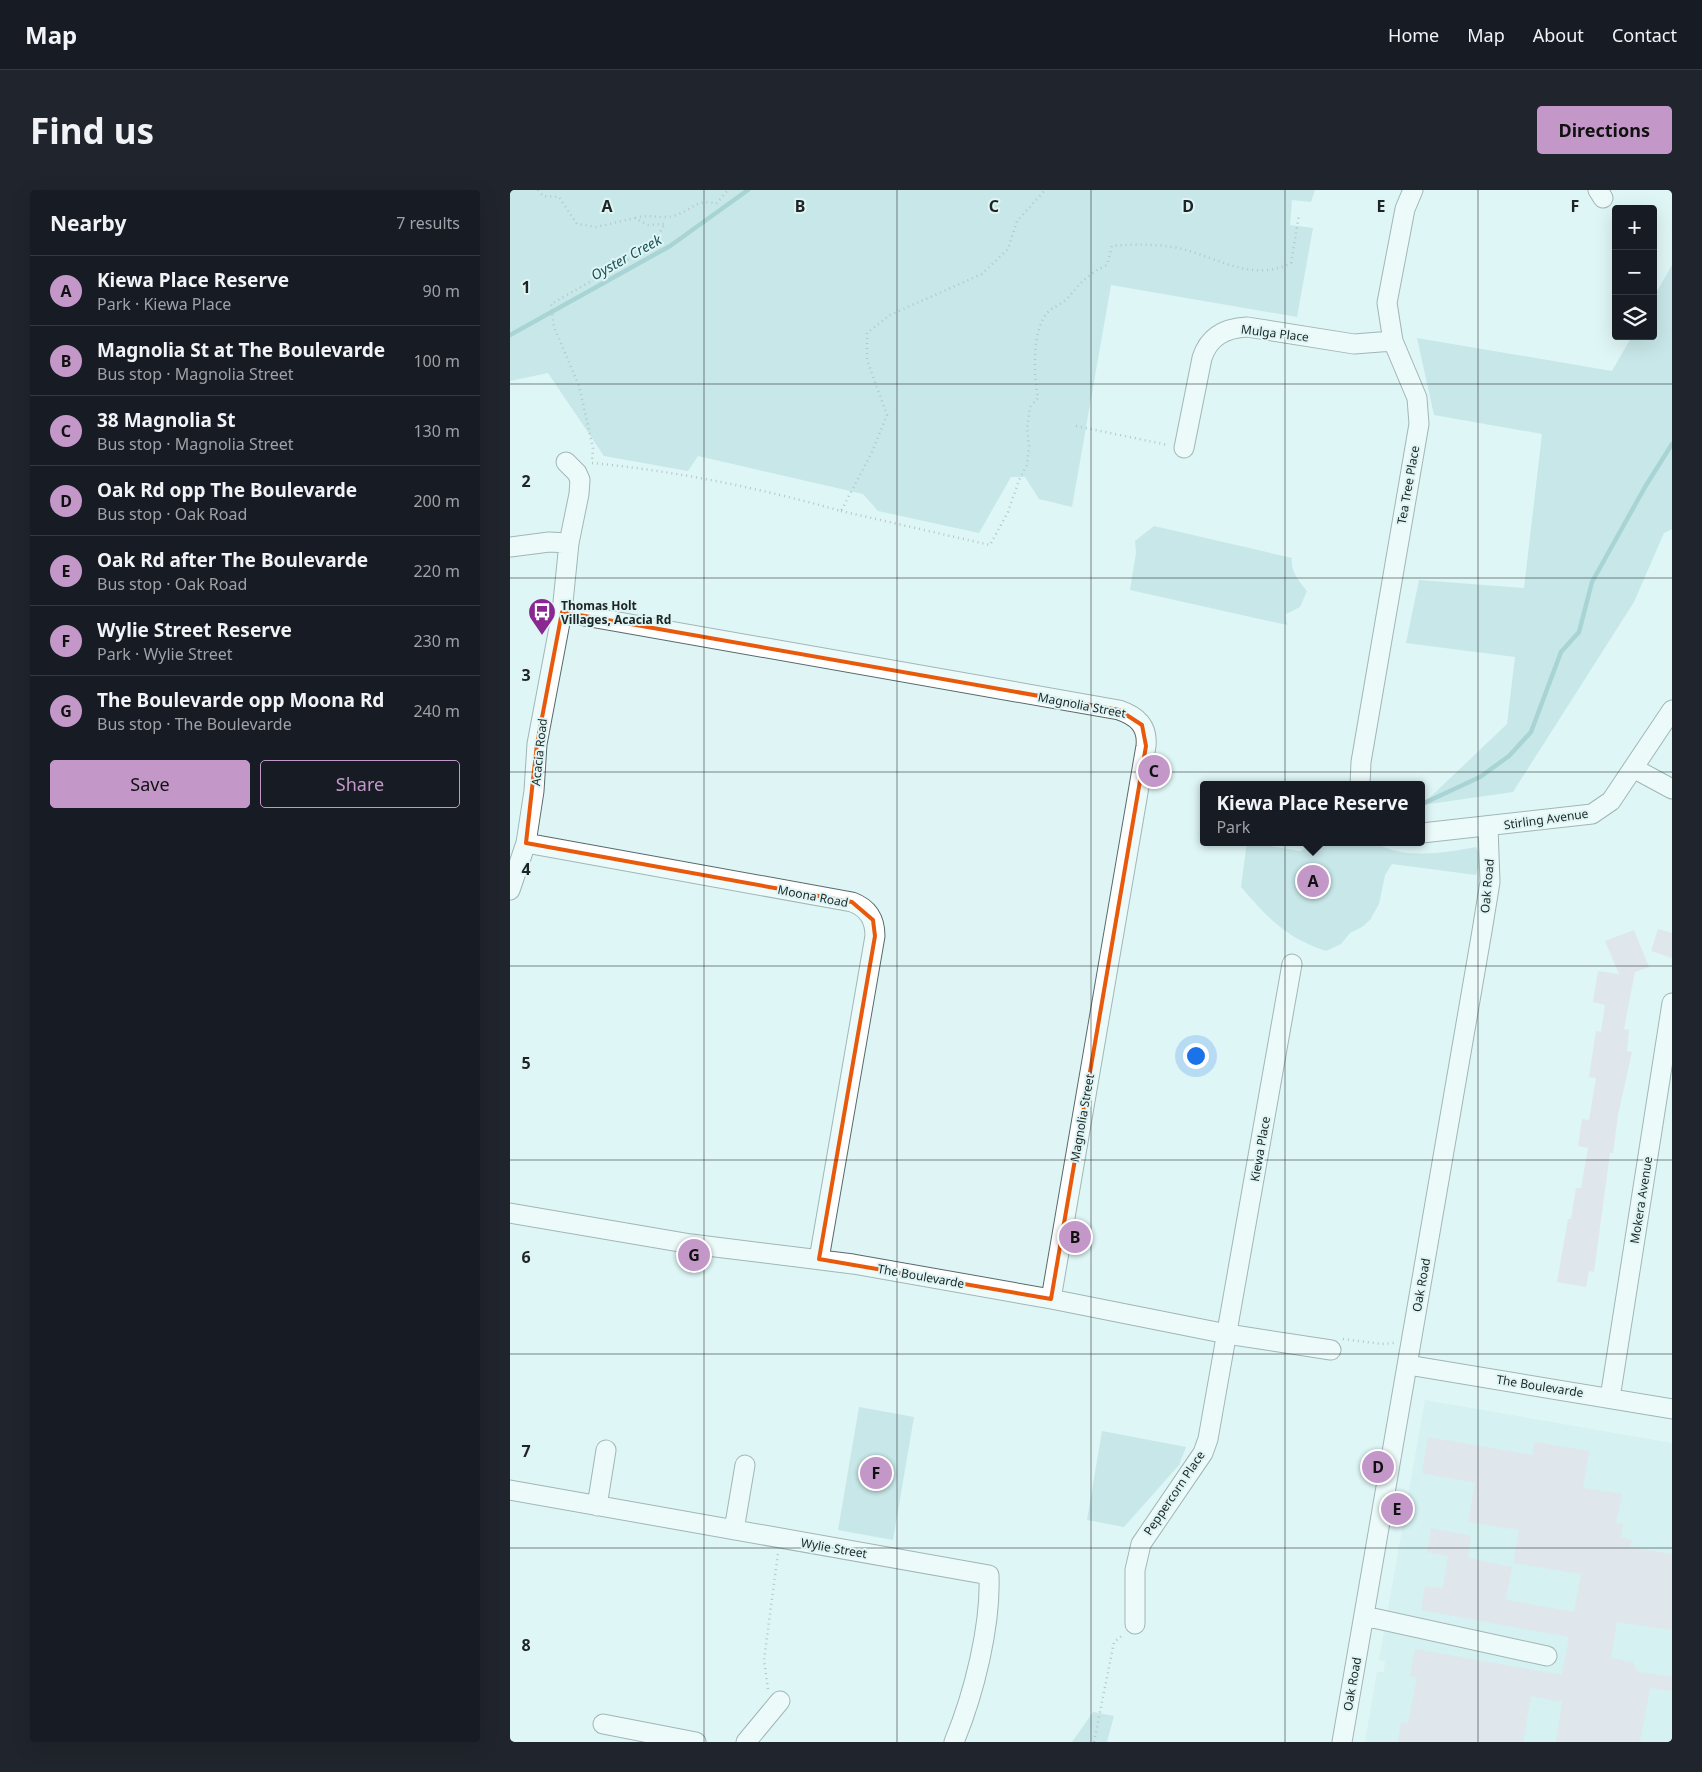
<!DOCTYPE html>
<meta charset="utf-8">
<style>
body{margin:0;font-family:"Noto Sans",sans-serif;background:#20242c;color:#f1f3f6}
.controls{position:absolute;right:15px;top:15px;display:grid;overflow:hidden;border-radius:5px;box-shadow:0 5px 20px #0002}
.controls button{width:45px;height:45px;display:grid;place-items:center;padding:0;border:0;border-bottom:1px solid #363941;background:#171b24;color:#f1f3f6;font:25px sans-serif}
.you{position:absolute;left:685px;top:865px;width:18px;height:18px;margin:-12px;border:4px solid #fff;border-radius:50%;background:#1a73e8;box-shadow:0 0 0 8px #1a73e833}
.badge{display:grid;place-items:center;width:32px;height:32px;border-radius:50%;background:#c398c9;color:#111;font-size:16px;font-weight:700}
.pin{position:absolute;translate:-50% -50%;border:2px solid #fff;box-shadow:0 1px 5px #0006}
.popup{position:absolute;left:690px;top:591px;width:225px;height:65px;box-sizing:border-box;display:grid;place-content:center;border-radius:5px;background:#171b24;filter:drop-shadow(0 1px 4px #0005);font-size:16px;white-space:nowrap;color:#9ea1a6}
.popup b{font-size:19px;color:#f1f3f6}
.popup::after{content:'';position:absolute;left:50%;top:100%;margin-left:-10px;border:10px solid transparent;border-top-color:#171b24}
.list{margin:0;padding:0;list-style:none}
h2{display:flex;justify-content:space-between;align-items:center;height:65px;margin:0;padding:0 20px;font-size:21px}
h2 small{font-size:16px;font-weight:400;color:#9ea1a6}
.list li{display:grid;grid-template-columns:32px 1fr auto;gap:15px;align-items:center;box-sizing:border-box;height:70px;padding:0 20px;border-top:1px solid #363941}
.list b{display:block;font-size:19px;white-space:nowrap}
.list p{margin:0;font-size:16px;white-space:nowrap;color:#9ea1a6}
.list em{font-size:16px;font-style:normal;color:#9ea1a6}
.actions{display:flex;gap:10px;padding:15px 20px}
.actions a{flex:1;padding:11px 0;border:1px solid #c398c9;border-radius:5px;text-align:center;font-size:18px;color:#c398c9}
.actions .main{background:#c398c9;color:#111}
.icon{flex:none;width:28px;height:28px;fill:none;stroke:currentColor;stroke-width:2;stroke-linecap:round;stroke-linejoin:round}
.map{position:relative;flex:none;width:1162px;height:1552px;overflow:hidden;border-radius:5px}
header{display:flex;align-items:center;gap:30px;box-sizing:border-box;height:70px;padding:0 25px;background:#171b24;border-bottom:1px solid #363941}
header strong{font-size:24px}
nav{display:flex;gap:28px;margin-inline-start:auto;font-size:18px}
.intro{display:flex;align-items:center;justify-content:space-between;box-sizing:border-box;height:120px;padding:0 30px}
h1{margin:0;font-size:35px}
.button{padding:12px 22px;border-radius:5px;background:#c398c9;color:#111;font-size:18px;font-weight:700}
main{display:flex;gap:30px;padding:0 30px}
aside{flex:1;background:#171b24;border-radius:5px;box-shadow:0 5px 20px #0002}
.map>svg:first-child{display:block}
</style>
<header>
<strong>Map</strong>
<nav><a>Home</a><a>Map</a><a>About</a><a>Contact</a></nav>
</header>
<div class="intro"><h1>Find us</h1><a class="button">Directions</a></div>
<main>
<aside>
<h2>Nearby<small>7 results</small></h2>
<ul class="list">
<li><span class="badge">A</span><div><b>Kiewa Place Reserve</b><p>Park · Kiewa Place</p></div><em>90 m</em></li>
<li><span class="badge">B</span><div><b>Magnolia St at The Boulevarde</b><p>Bus stop · Magnolia Street</p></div><em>100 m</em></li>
<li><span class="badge">C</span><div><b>38 Magnolia St</b><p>Bus stop · Magnolia Street</p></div><em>130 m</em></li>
<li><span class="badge">D</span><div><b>Oak Rd opp The Boulevarde</b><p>Bus stop · Oak Road</p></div><em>200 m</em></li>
<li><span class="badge">E</span><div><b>Oak Rd after The Boulevarde</b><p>Bus stop · Oak Road</p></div><em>220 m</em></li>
<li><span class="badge">F</span><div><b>Wylie Street Reserve</b><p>Park · Wylie Street</p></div><em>230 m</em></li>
<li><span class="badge">G</span><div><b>The Boulevarde opp Moona Rd</b><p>Bus stop · The Boulevarde</p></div><em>240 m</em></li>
</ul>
<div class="actions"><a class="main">Save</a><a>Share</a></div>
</aside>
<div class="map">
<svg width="1162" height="1552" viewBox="0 0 1162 1552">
<rect width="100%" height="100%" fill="#dff5f5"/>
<!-- built -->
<path fill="#caeaea" d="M915 1210 1162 1253V1552H855L867 1482H874L875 1471 869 1470Z"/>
<!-- green -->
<path fill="#aed6d7" d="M0 0H805L801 12 782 10 780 35 803 38 787 127 601 95 562 317 529 309 515 287H501L469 343 368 321 353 304 188 266 178 281 94 266 38 183 0 191Z
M1162 75V339L1154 343 1124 412 1003 602 912 615 997 534 1005 467 896 453 909 390 1014 398 1032 244 924 225 907 148 1102 181 1122 146H1143V108Z
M644 336 782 368C780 381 789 391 797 401L790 417 776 424 777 435 620 400 626 363 625 351Z
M737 652 790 661 808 652H864C893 670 934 663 966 657L971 668 966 685 882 674 875 685 869 714 860 730 852 737 840 743 831 754 816 761C775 747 759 729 731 697Z
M349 1217 404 1227 383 1350 328 1340Z
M592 1241 676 1257 669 1275 614 1337 577 1330Z
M583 1522 604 1526 597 1552H562Z"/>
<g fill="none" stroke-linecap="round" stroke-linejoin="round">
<!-- stream -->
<path stroke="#69abad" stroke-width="4.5" d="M0 145 160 56 238 0
M912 614 970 587 999 566 1021 542 1051 462 1069 442 1082 392 1135 297 1162 254"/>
</g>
<!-- building -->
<path fill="#e1d3e1" d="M1148 739 1162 743V768L1141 761Z
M1124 740 1139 777 1125 782 1114 839 1119 840 1117 861 1122 862 1108 925 1103 963H1100L1084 1082 1079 1081 1076 1097 1047 1092 1058 1029H1061L1066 998H1071L1078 958 1068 956 1072 929 1079 930 1086 888 1079 887 1086 841 1091 842 1095 815 1083 812 1088 781 1109 784 1095 751Z
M918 1247 1022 1265 1025 1252 1079 1261 1073 1298 1112 1304 1106 1333 1113 1334 1111 1347 1122 1350 1120 1357 1162 1364V1440L1107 1432 1101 1468 1123 1472 1127 1482 1162 1487V1501L1140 1498 1130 1552H1046L1052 1512 1021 1506 1013 1552H888L891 1532 898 1534 907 1487 900 1486 905 1459 1052 1485 1059 1447 911 1420 915 1396 933 1398 938 1366 917 1362 921 1338 961 1346 958 1368 1002 1377 996 1410 1064 1422 1071 1384 1003 1373 1009 1340 958 1332 965 1293 912 1283Z"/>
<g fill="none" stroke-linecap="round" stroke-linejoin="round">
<defs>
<path id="minor" d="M1088 0 1093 8
M674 258 692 168C699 146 716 138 737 137L844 154 883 151
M0 357 39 352 59 353
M52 422 609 520C627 526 638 536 636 556L541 1109
M1123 578 1162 599
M850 595 851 572 909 234 907 208 883 151 877 113 895 19 903 0
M912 643 1082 624 1101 611 1162 520
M16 653 342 712C358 718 365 729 365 746L309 1069
M0 700 16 653 24 601 27 554 52 422 59 353 69 304 70 290 67 283 56 272
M0 1023 181 1054 343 1074 541 1109 717 1144 821 1160
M898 1175 1162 1219
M1100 1208 1162 813
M0 1300 479 1385C481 1436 464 1504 444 1552
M87 1316 96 1260
M224 1340 235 1275
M854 1426 1037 1466
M625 1434V1380L631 1354 693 1263 698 1249 782 774
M93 1534 186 1552
M236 1552 270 1511
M832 1552 972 741 980 692 978 637"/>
</defs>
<!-- minor casing -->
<use href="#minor" stroke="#576a6b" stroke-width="21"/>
<!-- path -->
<path stroke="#808f8f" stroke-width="2.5" stroke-dasharray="1 4" stroke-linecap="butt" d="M28 0 33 6 49 7 67 34 86 37 125 28 138 35 155 34 140 57 129 61 115 72 41 114 44 137 69 196 83 258 82 272
M125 28C140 23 153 31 169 24 184 18 189 8 206 14L218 0
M566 236 658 255
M82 273C166 281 250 298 331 321L362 262 377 225 357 170V143L380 125 472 84 498 59 507 31 535 0
M331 321 480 355 498 322 509 290 517 275 519 256 517 239 520 217 528 208C524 185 521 141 538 122 543 117 552 114 557 109 569 94 579 83 597 75L602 56C622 54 643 54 663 57 704 64 739 94 781 73L789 25
M833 1149 872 1154 884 1153
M258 1499 254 1470 268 1363
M584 1552 604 1452 613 1445"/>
<!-- minor -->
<use href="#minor" stroke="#fff" stroke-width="19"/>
</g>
<!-- marked area -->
<path d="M0 0H1162V1552H0ZM52 422 609 520 632 535 636 556 541 1109 309 1069 365 746 363 730 342 712 16 653 27 554Z" fill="#dff5f5" fill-opacity=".55" fill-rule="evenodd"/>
<path fill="none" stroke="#e8590c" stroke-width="4" stroke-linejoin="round" d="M52 422 609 520 632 535 636 556 541 1109 309 1069 365 746 363 730 342 712 16 653 27 554Z"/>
<!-- grid -->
<path fill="none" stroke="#1d2525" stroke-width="1" stroke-opacity="0.55" d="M194 0V1552M387 0V1552M581 0V1552M775 0V1552M968 0V1552M0 194H1162M0 388H1162M0 582H1162M0 776H1162M0 970H1162M0 1164H1162M0 1358H1162"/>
<!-- icons -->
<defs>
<symbol id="bus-pin" viewBox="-11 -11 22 30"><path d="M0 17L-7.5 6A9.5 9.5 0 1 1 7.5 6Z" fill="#8a2891" stroke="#dff5f5"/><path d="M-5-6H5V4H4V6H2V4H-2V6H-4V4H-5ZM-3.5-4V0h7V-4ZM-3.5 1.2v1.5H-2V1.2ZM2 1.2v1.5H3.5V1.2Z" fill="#fff"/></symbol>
</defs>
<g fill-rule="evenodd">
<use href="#bus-pin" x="16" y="406" width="32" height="43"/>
</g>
<g text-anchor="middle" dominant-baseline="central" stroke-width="4" stroke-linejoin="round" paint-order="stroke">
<!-- street labels -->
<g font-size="12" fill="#1d2525" stroke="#dff5f5">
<text transform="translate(765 143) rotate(7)">Mulga Place</text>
<text transform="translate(898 295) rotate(-80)">Tea Tree Place</text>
<text transform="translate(572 515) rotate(11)">Magnolia Street</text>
<text transform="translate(29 562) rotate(-84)">Acacia Road</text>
<text transform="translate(1036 629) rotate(-8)">Stirling Avenue</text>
<text transform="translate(977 696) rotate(-85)">Oak Road</text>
<text transform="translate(303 706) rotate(11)">Moona Road</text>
<text transform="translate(572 928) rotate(-80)">Magnolia Street</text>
<text transform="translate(750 959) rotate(-80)">Kiewa Place</text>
<text transform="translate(1131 1010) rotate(-81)">Mokera Avenue</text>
<text transform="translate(411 1086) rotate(10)">The Boulevarde</text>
<text transform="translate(911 1095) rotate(-80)">Oak Road</text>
<text transform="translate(1030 1196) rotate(9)">The Boulevarde</text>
<text transform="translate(664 1303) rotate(-56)">Peppercorn Place</text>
<text transform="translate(324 1358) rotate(10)">Wylie Street</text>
<text transform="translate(842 1494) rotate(-80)">Oak Road</text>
</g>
<!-- poi labels -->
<g font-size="12" font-weight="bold" fill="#1d2525" stroke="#dff5f5" text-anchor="start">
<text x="51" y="415">Thomas Holt<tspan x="51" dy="14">Villages, Acacia Rd</tspan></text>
</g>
<!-- water labels -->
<g font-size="14" font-style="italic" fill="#1a5355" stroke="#dff5f5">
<text transform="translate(116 67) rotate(-29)">Oyster Creek</text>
</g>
</g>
<g font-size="16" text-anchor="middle" font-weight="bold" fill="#1d2525" stroke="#dff5f5" stroke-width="4" stroke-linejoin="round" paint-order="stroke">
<text x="97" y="22">A</text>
<text x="290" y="22">B</text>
<text x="484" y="22">C</text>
<text x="678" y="22">D</text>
<text x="871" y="22">E</text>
<text x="1065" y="22">F</text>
<text x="16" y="103">1</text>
<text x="16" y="297">2</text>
<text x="16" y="491">3</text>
<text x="16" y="685">4</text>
<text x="16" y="879">5</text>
<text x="16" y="1073">6</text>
<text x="16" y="1267">7</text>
<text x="16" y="1461">8</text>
</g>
</svg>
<div class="controls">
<button>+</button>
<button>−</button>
<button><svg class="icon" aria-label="layers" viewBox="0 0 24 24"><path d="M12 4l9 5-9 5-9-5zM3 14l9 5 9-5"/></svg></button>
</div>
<div class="you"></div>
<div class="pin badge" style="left:803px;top:691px">A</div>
<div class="popup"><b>Kiewa Place Reserve</b>Park</div>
<div class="pin badge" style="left:565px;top:1047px">B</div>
<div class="pin badge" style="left:644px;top:581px">C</div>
<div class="pin badge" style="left:868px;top:1277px">D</div>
<div class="pin badge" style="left:887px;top:1319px">E</div>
<div class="pin badge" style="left:366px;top:1283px">F</div>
<div class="pin badge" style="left:184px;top:1065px">G</div>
</div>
</main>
